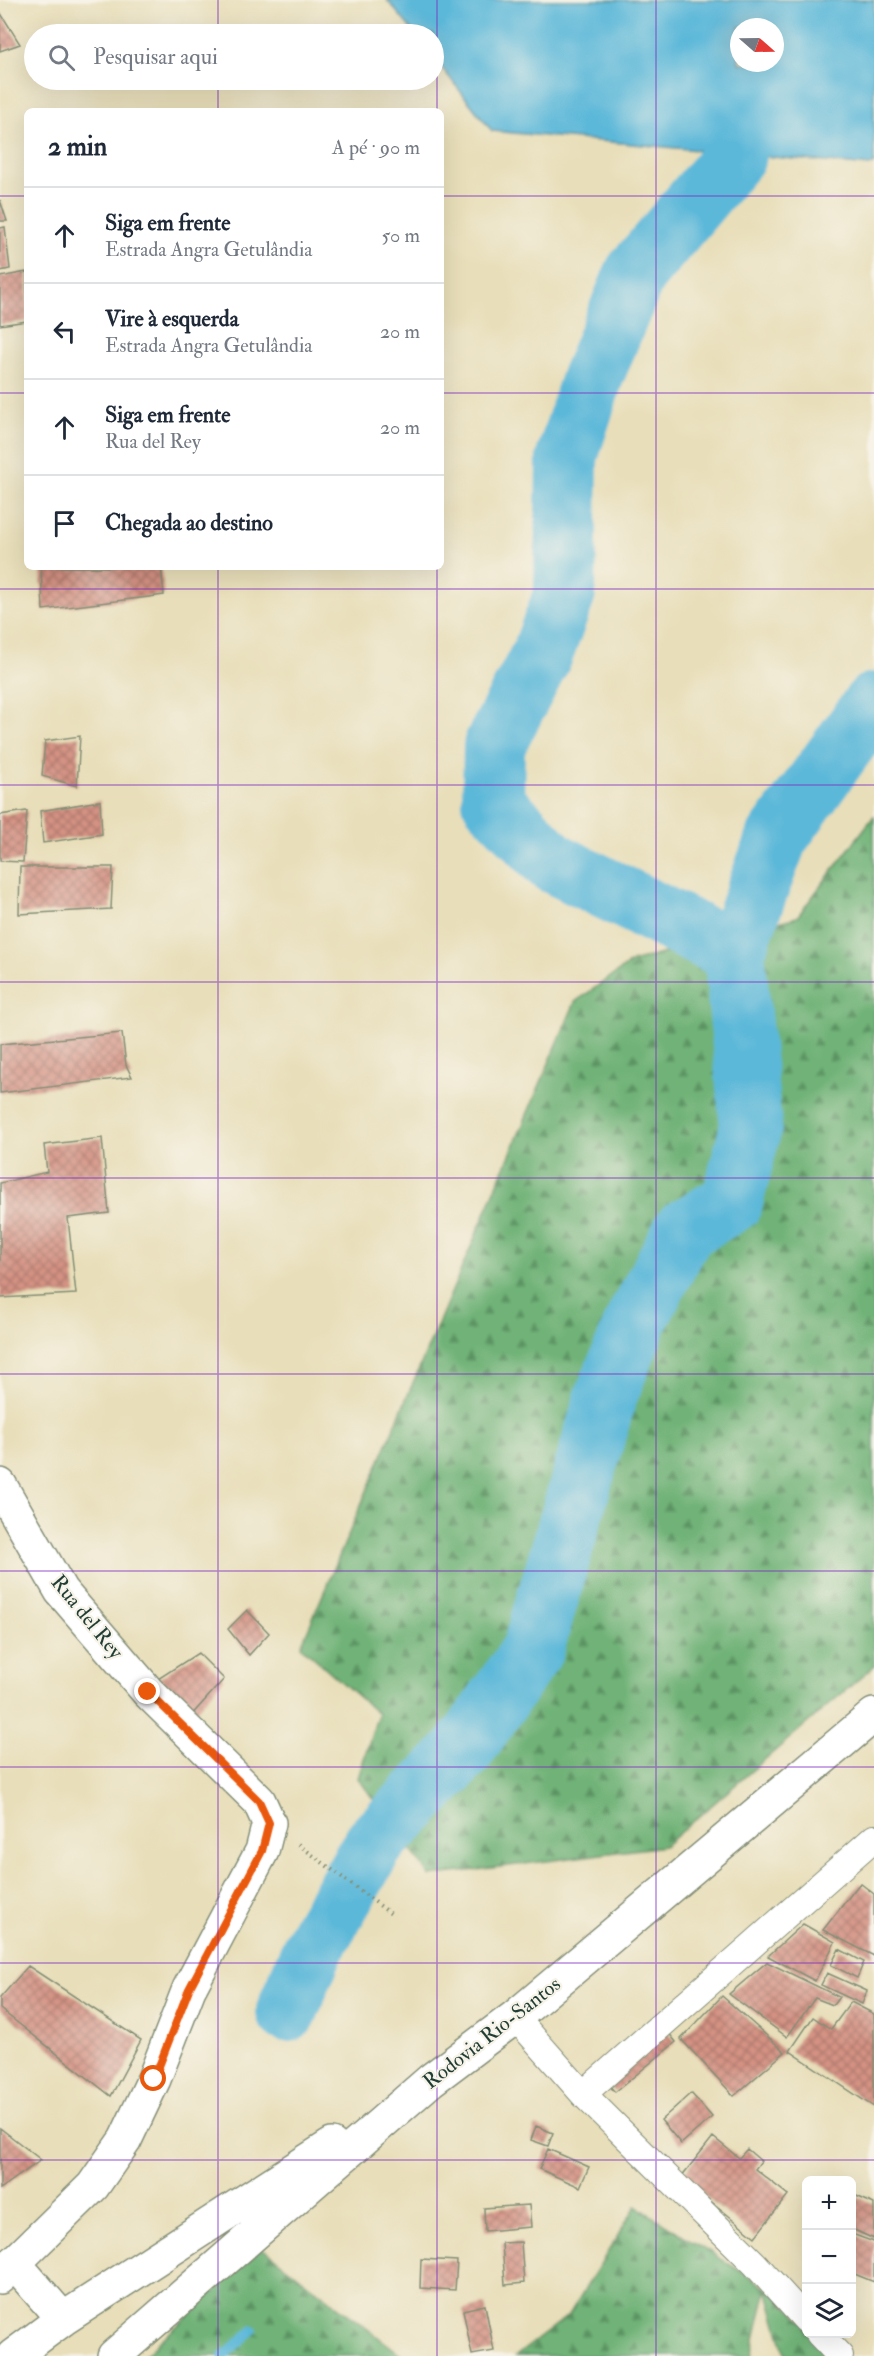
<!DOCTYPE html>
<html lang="pt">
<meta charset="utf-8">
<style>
body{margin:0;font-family:"IM FELL Double Pica",serif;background:#f2f2f3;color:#1f2937}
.controls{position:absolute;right:18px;bottom:18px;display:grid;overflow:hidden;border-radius:9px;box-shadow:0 6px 24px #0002}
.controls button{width:54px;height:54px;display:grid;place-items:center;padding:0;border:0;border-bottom:2px solid #e0e1e3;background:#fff;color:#1f2937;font:30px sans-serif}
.compass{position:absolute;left:730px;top:18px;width:54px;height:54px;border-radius:50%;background:#fff;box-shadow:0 6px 24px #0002;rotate:110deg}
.stop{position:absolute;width:18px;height:18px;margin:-14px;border:4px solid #ea580c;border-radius:50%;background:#fff}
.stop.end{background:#ea580c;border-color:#fff;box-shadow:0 2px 6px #0008}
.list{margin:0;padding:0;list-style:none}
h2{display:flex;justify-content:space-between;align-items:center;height:78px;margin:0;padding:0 24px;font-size:26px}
h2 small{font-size:20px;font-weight:400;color:#747a83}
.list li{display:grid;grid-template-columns:39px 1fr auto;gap:18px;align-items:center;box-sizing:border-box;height:96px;padding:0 24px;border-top:2px solid #e0e1e3}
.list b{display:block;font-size:22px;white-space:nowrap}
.list p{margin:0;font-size:20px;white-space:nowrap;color:#747a83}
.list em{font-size:20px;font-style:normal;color:#747a83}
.icon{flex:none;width:33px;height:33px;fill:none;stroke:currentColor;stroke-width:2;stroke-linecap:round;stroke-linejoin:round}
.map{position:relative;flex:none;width:874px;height:2356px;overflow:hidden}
.search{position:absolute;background:#fff;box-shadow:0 6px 24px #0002;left:24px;top:24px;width:420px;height:66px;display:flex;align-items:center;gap:15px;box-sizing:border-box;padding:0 21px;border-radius:33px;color:#747a83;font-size:22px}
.panel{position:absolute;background:#fff;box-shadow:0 6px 24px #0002;left:24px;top:108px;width:420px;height:462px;border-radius:9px}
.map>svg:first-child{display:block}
</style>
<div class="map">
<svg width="874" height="2356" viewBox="0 0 874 2356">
<defs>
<pattern id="forest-firs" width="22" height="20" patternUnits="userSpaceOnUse" patternTransform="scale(1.5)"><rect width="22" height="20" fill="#6fb277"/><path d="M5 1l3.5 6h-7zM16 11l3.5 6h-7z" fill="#5b9262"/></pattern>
<pattern id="building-cross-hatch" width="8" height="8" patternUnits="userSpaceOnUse" patternTransform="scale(1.5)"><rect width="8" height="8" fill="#d49283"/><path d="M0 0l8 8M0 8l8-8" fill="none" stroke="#ab786c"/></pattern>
</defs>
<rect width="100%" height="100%" fill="#f7f3e8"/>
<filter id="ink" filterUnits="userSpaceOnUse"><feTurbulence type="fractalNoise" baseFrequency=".0167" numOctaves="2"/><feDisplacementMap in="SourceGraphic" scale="12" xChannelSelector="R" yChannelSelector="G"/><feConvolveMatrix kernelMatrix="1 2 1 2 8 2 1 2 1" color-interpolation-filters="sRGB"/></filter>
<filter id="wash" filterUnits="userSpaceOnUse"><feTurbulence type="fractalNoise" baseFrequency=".008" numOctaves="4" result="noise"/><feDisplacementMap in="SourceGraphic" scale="24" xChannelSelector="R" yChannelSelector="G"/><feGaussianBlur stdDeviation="1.35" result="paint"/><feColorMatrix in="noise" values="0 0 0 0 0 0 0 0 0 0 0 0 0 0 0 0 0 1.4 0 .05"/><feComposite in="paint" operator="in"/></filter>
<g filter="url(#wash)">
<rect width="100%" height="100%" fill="#e8deb9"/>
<!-- forest -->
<path fill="url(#forest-firs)" stroke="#477856" stroke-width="1.5" d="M874 816V1666L664 1846 430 1876 358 1778 378 1714 301 1646 575 1002 632 962 797 917Z
M636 2206 766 2287 806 2323V2334H818L843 2356H786L767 2289 751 2356H516L569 2315Z
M262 2248 403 2356H144Z"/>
<!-- water -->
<path fill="#5bb8d9" stroke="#3d7a86" stroke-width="1.5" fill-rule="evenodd" d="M387 0H874V163L870 166 492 131 434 58V34H415ZM739 27H775V63H739Z"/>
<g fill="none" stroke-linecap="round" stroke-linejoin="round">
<!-- stream -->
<path stroke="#5bb8d9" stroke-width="10" d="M223 2356 253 2330"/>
<!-- river -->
<path stroke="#5bb8d9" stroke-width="62" d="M734 952 552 862 493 801 494 746 543 652 565 593 567 457 592 378 635 274 736 154
M287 2011 314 1946 374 1843 463 1751 533 1649 606 1396 638 1317 684 1230 732 1202 751 1127 734 952 777 838 874 703"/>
</g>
<g id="blocks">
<!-- building -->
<path fill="url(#building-cross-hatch)" d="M0 12 20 44 0 51Z
M0 200 7 221H0Z
M5 227 10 269 0 271V228Z
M27 272V321L0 325V277Z
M41 567H161L164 595 43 610Z
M80 736 77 786 42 776 45 741Z
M100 801 102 834 43 843 40 811Z
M27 811 23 862 0 861V815Z
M20 867H113L111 909 19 914Z
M122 1033 126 1065 132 1077 0 1093V1044Z
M102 1138 109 1213 68 1218 76 1294 0 1298V1183L47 1172 44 1145Z
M247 1610 269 1633 249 1655 228 1629Z
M198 1653 224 1679 189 1718 147 1686Z
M860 1883 874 1894V1956L823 1930Z
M803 1924 835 1942 815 1981 768 1956Z
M839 1949 864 1962 857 1978 831 1965Z
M767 1962 839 1997 833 2005 815 1998 787 2037 729 1994Z
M28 1966 141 2040 111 2096 0 2009V1998Z
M827 1973 867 1991 862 2004 821 1985Z
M722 1996 785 2052 734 2096 681 2039Z
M851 2002 874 2014V2107L790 2051 813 2017 831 2029Z
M668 2032 676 2042 615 2092 606 2082Z
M691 2093 712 2117 681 2144 661 2120Z
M536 2126 553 2133 548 2146 531 2140Z
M0 2128 41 2160 0 2189Z
M713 2137 739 2158 747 2149 761 2161 755 2169 788 2195 755 2237 681 2177Z
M548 2149 589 2167 580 2187 539 2169Z
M852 2194 874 2204V2239L852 2229Z
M529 2205 531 2227 485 2231 484 2208Z
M852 2234 874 2242V2282L852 2273Z
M521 2242 524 2283 505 2285 502 2243Z
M421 2259 457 2261 455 2290 420 2288Z
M485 2305 494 2351 472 2355 463 2310Z"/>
</g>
</g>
<g filter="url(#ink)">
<use href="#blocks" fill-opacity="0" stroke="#848e76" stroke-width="1.5"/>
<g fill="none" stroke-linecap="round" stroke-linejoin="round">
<defs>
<path id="minor" d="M515 2017 583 2094 874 1838
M583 2094 755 2264 806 2320
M819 2334 840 2356"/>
<path id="tertiary" d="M0 1485 61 1591 148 1692 259 1801 269 1823 262 1851 189 1989 154 2079 125 2140 93 2186 0 2277"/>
<path id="trunk" d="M14 2263 63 2319
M13 2356 63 2319 332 2145
M114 2356 431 2080 515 2017 874 1715"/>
</defs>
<!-- minor casing -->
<use href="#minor" stroke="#848e76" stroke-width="28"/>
<!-- tertiary casing -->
<use href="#tertiary" stroke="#848e76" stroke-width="36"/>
<!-- trunk casing -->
<use href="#trunk" stroke="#848e76" stroke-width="36"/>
<!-- path -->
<path stroke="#848e76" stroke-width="4" stroke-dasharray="1.5 4.5" stroke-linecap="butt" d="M298 1844 391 1914"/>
<!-- minor -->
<use href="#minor" stroke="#fff" stroke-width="26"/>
<!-- tertiary -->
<use href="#tertiary" stroke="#fff" stroke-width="33"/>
<!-- trunk -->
<use href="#trunk" stroke="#fff" stroke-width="33"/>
</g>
</g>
<g fill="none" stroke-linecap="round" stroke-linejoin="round" filter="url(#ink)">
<!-- route -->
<path stroke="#ea580c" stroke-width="8" d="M148 1692 259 1801 269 1823 262 1851 189 1989 154 2079"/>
</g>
<!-- grid -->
<path fill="none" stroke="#7b2cbf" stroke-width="1.5" stroke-opacity="0.55" d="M218 0V34M437 0V111M656 0V2356M218 80V111M0 196H27M441 196H874M0 393H27M441 393H874M218 567V2356M437 567V2356M0 589H874M0 785H874M0 982H874M0 1178H874M0 1374H874M0 1571H874M0 1767H874M0 1963H874M0 2160H874"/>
<g text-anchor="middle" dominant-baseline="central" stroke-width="4.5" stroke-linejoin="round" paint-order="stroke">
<!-- street labels -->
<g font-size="21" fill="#1f3d34" stroke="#f7f3e8">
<text transform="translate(87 1617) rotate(51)">Rua del Rey</text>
<text transform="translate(492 2033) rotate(-38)">Rodovia Rio-Santos</text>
</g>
</g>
</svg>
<div class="controls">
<button>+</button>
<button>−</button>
<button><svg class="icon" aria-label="layers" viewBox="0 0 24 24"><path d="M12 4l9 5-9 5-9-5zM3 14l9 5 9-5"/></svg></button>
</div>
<svg class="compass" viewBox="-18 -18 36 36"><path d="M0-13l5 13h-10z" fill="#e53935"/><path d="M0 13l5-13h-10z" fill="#747a83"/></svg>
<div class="stop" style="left:154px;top:2079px"></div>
<div class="stop end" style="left:148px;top:1692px"></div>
<div class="search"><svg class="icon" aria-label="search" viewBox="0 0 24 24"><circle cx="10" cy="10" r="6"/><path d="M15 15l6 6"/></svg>Pesquisar aqui</div>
<section class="panel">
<h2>2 min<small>A pé · 90 m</small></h2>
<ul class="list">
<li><svg class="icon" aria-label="ahead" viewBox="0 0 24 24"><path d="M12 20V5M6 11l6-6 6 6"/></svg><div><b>Siga em frente</b><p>Estrada Angra Getulândia</p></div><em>50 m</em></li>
<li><svg class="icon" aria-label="left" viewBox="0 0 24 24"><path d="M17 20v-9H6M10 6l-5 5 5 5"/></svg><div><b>Vire à esquerda</b><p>Estrada Angra Getulândia</p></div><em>20 m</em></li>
<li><svg class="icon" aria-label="ahead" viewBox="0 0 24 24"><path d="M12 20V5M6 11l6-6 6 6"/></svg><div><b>Siga em frente</b><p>Rua del Rey</p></div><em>20 m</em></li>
<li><svg class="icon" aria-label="arrive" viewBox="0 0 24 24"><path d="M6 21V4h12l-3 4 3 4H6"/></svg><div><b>Chegada ao destino</b></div></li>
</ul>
</section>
</div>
